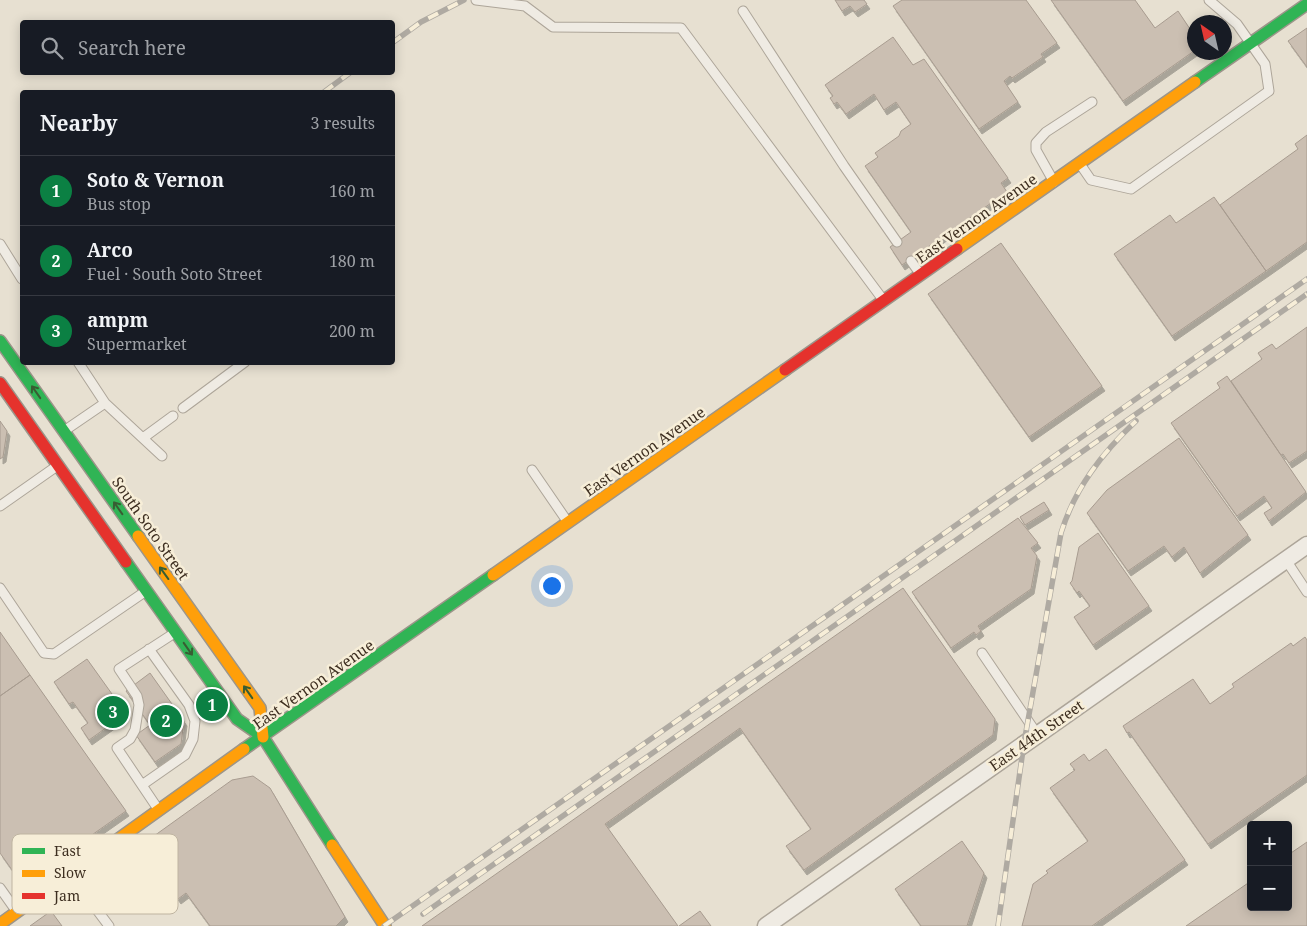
<!DOCTYPE html>
<meta charset="utf-8">
<style>
body{margin:0;font-family:"Noto Serif",serif;background:#20242c;color:#f1f3f6}
.controls{position:absolute;right:15px;bottom:15px;display:grid;overflow:hidden;border-radius:5px;box-shadow:0 2px 12px #0003}
.controls button{width:45px;height:45px;display:grid;place-items:center;padding:0;border:0;border-bottom:1px solid #363941;background:#171b24;color:#f1f3f6;font:25px sans-serif}
.compass{position:absolute;left:1187px;top:15px;width:45px;height:45px;border-radius:50%;background:#171b24;box-shadow:0 2px 12px #0003;rotate:326deg}
.you{position:absolute;left:551px;top:585px;width:18px;height:18px;margin:-12px;border:4px solid #fff;border-radius:50%;background:#1a73e8;box-shadow:0 0 0 8px #1a73e833}
.badge{display:grid;place-items:center;width:32px;height:32px;border-radius:50%;background:#0b8043;color:#fff;font-size:16px;font-weight:700}
.pin{position:absolute;translate:-50% -50%;border:2px solid #fff;box-shadow:0 1px 5px #0006}
.list{margin:0;padding:0;list-style:none}
h2{display:flex;justify-content:space-between;align-items:center;height:65px;margin:0;padding:0 20px;font-size:21px}
h2 small{font-size:16px;font-weight:400;color:#9ea1a6}
.list li{display:grid;grid-template-columns:32px 1fr auto;gap:15px;align-items:center;box-sizing:border-box;height:70px;padding:0 20px;border-top:1px solid #363941}
.list b{display:block;font-size:19px;white-space:nowrap}
.list p{margin:0;font-size:16px;white-space:nowrap;color:#9ea1a6}
.list em{font-size:16px;font-style:normal;color:#9ea1a6}
.icon{flex:none;width:28px;height:28px;fill:none;stroke:currentColor;stroke-width:2;stroke-linecap:round;stroke-linejoin:round}
.map{position:relative;flex:none;width:1307px;height:926px;overflow:hidden}
.search{position:absolute;background:#171b24;box-shadow:0 2px 12px #0003;left:20px;top:20px;width:375px;height:55px;display:flex;align-items:center;gap:12px;box-sizing:border-box;padding:0 18px;border-radius:5px;color:#9ea1a6;font-size:19px}
.panel{position:absolute;background:#171b24;box-shadow:0 2px 12px #0003;left:20px;top:90px;width:375px;height:275px;border-radius:5px}
.map>svg:first-child{display:block}
</style>
<div class="map">
<svg width="1307" height="926" viewBox="0 0 1307 926">
<defs>
<filter id="shadow"><feDropShadow dx="3" dy="5" stdDeviation="0" flood-color="#0004"/></filter>
</defs>
<rect width="100%" height="100%" fill="#e7e0d1"/>
<!-- building -->
<path fill="#cbbfb2" stroke="#a89c90" filter="url(#shadow)" d="M835 0H864L867 4 855 12 850 6 842 11Z
M902 0H1026L1057 43 1041 54 1043 57 1012 78 1010 76 1004 81 1018 102 979 129 893 6Z
M1051 0H1135L1155 28 1178 11 1194 35V51L1123 101Z
M1307 28V67L1288 41Z
M893 37 913 65 924 59 1008 178 1001 183 1007 192 902 265 890 247 911 232 865 166 878 157 875 153 899 136 901 131 911 124 896 102 884 110 874 94 846 114 837 102 834 104 830 98 833 96 825 85Z
M1307 135V242L1266 271 1220 205 1298 149 1295 144Z
M1214 197 1266 271 1172 336 1114 254 1170 215 1176 223Z
M1001 243 1102 386 1029 437 928 294Z
M1307 327V451L1289 463 1283 454 1281 455 1231 381 1262 359 1258 353 1272 344 1276 349Z
M1227 376 1306 492 1269 521 1264 513 1272 508 1264 496 1237 516 1171 423 1220 388 1217 383Z
M0 421 7 431 3 457 0 459Z
M1179 438 1248 535 1200 573 1184 547 1172 557 1164 546 1128 571 1087 513 1107 490Z
M1044 502 1049 510 1025 525 1020 517Z
M1018 518 1038 543 1031 548 1037 556 1031 589 978 626 981 631 976 635 974 632 951 648 912 592Z
M1098 533 1149 606 1093 645 1074 617 1090 606 1079 591 1077 593 1070 583 1072 581 1079 547Z
M903 588 995 719 993 735 804 870 786 846 811 829 740 728 605 824 678 926H422Z
M0 632 30 675 0 696Z
M1305 637 1307 640V775L1208 844 1129 732 1127 733 1123 726 1193 679 1210 704 1234 687 1232 684 1291 643 1293 646Z
M87 659 122 708 120 718 89 740 81 728 88 723 73 702 69 704 54 682Z
M150 673 184 721 181 744 155 762 136 735 150 725 126 691Z
M30 675 126 811 22 884 0 853V696Z
M1106 749 1185 860 1092 926H1022L1033 884 1048 873 1046 871 1088 841 1050 788 1075 770 1070 764 1084 754 1089 761Z
M253 776 270 788 345 917 336 926H210L186 893 178 899 140 846 232 780Z
M962 841 984 873 967 926H921L895 889Z
M1307 842V926H1186L1251 881V907H1288V855Z
M51 911 62 926H30Z
M700 911 711 926H679Z"/>
<g fill="none" stroke-linecap="round" stroke-linejoin="round">
<defs>
<path id="lane" d="M476 0 525 6 553 27 681 28 884 301
M743 11 844 166 897 242
M1080 164 1091 180 1131 189 1269 91 1265 64 1237 24 1209 0
M1054 182 1036 150V143L1046 132 1092 102
M0 244 22 279
M911 261 921 275
M78 362 105 403 162 456
M183 408 245 362
M64 431 105 403
M143 438 173 416
M532 470 567 521
M0 506 57 466
M1286 560 1307 592
M0 588 44 653 54 654 146 591
M982 653 1037 734
M142 785 185 755 193 739 195 721 189 705 149 649
M158 809 117 748 130 739 135 730 139 705 137 696 119 669 176 632
M70 874 109 926
M0 888 17 912"/>
<path id="street" d="M766 926 1307 545"/>
<path id="fast" d="M1195 82 1307 4
M0 341 138 536
M126 562 237 719 263 737 332 845
M244 749 493 575"/>
<path id="slow" d="M957 249 1195 82
M138 536 260 708 263 737
M493 575 785 370
M332 845 385 926
M0 924 244 749"/>
<path id="jam" d="M785 370 957 249
M0 383 126 562"/>
</defs>
<!-- lane casing -->
<use href="#lane" stroke="#ada599" stroke-width="11"/>
<!-- street casing -->
<use href="#street" stroke="#ada599" stroke-width="19"/>
<!-- fast casing -->
<use href="#fast" stroke="#9c958a" stroke-width="14"/>
<!-- slow casing -->
<use href="#slow" stroke="#9c958a" stroke-width="14"/>
<!-- jam casing -->
<use href="#jam" stroke="#9c958a" stroke-width="14"/>
<!-- lane -->
<use href="#lane" stroke="#efebe3" stroke-width="9"/>
<!-- street -->
<use href="#street" stroke="#efebe3" stroke-width="16"/>
<!-- fast -->
<use href="#fast" stroke="#30b455" stroke-width="11"/>
<!-- slow -->
<use href="#slow" stroke="#ff9f0a" stroke-width="11"/>
<!-- jam -->
<use href="#jam" stroke="#e5322d" stroke-width="11"/>
<defs>
<path id="rail" d="M392 43 421 22 464 0
M324 92 351 72
M423 914 1307 294
M384 926 1307 279
M998 926 1024 743 1061 533C1075 488 1102 453 1136 421"/>
</defs>
<!-- rail casing -->
<use href="#rail" stroke="#afaaa2" stroke-width="5.5"/>
<!-- rail -->
<use href="#rail" stroke="#f7eed8" stroke-width="4" stroke-dasharray="11" stroke-linecap="butt"/>
</g>
<!-- one-way arrows -->
<defs><path id="oneway-shaft" d="M-6 0H5M1.5-3L5.5 0L1.5 3" fill="none" stroke-width="1.6" stroke-linecap="round" stroke-linejoin="round" transform="scale(1.25)"/></defs>
<g stroke="#385d33">
<use href="#oneway-shaft" transform="translate(36 392) rotate(-125)"/>
<use href="#oneway-shaft" transform="translate(118 508) rotate(-125)"/>
<use href="#oneway-shaft" transform="translate(164 573) rotate(-126)"/>
<use href="#oneway-shaft" transform="translate(188 649) rotate(55)"/>
<use href="#oneway-shaft" transform="translate(248 692) rotate(-125)"/>
</g>
<g text-anchor="middle" dominant-baseline="central" stroke-width="5" stroke-linejoin="round" paint-order="stroke">
<!-- street labels -->
<g font-size="15" fill="#3d2e20" stroke="#f7eed8">
<text transform="translate(976 218) rotate(-35)">East Vernon Avenue</text>
<text transform="translate(644 451) rotate(-35)">East Vernon Avenue</text>
<text transform="translate(151 528) rotate(55)">South Soto Street</text>
<text transform="translate(313 684) rotate(-35)">East Vernon Avenue</text>
<text transform="translate(1036 735) rotate(-35)">East 44th Street</text>
</g>
</g>
<!-- legend -->
<rect x="12" y="834" width="166" height="80" rx="8" fill="#f7eed8" stroke="#bfb4a1" stroke-width="1"/>
<rect x="22" y="848" width="23" height="6" fill="#30b455"/>
<rect x="22" y="870" width="23" height="7" fill="#ff9f0a"/>
<rect x="22" y="893" width="23" height="6" fill="#e5322d"/>
<g font-size="14" fill="#3d2e20">
<text x="54" y="856">Fast</text>
<text x="54" y="878">Slow</text>
<text x="54" y="901">Jam</text>
</g>
</svg>
<div class="controls">
<button>+</button>
<button>−</button>
</div>
<svg class="compass" viewBox="-18 -18 36 36"><path d="M0-13l5 13h-10z" fill="#e53935"/><path d="M0 13l5-13h-10z" fill="#9ea1a6"/></svg>
<div class="you"></div>
<div class="pin badge" style="left:212px;top:705px">1</div>
<div class="pin badge" style="left:166px;top:721px">2</div>
<div class="pin badge" style="left:113px;top:712px">3</div>
<div class="search"><svg class="icon" aria-label="search" viewBox="0 0 24 24"><circle cx="10" cy="10" r="6"/><path d="M15 15l6 6"/></svg>Search here</div>
<section class="panel">
<h2>Nearby<small>3 results</small></h2>
<ul class="list">
<li><span class="badge">1</span><div><b>Soto &amp; Vernon</b><p>Bus stop</p></div><em>160 m</em></li>
<li><span class="badge">2</span><div><b>Arco</b><p>Fuel · South Soto Street</p></div><em>180 m</em></li>
<li><span class="badge">3</span><div><b>ampm</b><p>Supermarket</p></div><em>200 m</em></li>
</ul>
</section>
</div>
